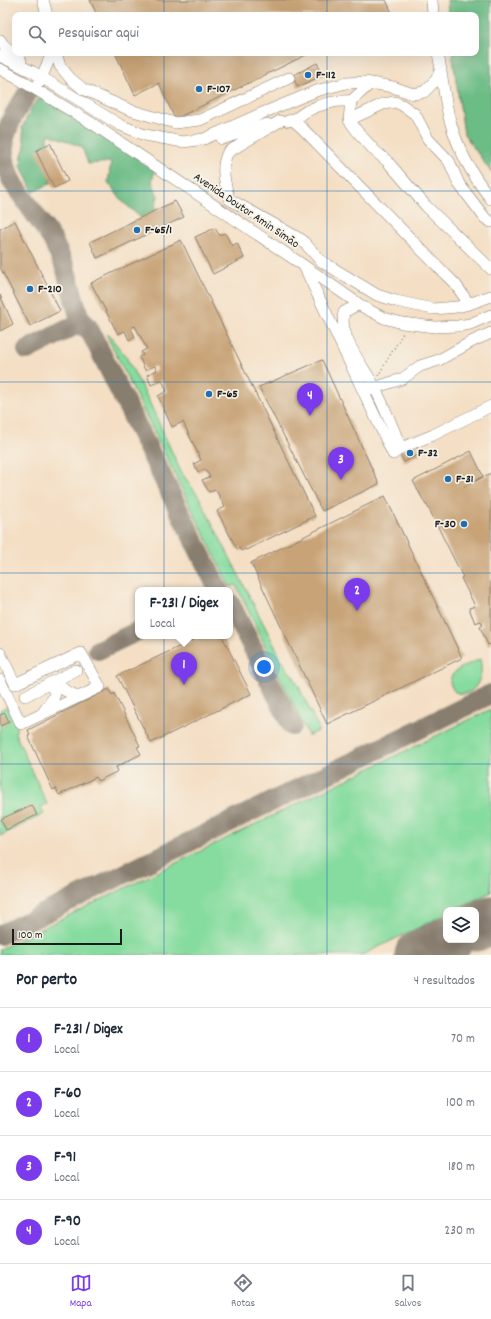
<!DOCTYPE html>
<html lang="pt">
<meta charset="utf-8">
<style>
body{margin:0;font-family:Dekko,sans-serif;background:#f6f6f7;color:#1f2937}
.controls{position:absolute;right:12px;bottom:12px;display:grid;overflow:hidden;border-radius:8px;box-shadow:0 4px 16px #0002}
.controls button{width:36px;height:36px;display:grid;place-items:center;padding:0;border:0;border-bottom:1px solid #e0e1e3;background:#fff;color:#1f2937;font:20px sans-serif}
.scale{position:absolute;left:12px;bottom:10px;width:110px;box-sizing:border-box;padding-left:4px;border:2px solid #1c1c1c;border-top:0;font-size:11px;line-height:14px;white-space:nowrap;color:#1c1c1c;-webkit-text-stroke:3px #f7f3e8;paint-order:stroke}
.you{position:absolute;left:264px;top:667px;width:14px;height:14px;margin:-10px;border:3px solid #fff;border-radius:50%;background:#1a73e8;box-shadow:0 0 0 6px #1a73e833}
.badge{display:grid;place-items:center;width:26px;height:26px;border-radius:50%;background:#7c3aed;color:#fff;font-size:13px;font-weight:700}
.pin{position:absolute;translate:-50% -33px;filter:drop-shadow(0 1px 2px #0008)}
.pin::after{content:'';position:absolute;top:21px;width:14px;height:12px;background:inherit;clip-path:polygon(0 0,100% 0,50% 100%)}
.popup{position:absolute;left:135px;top:587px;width:98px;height:52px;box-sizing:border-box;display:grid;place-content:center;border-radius:8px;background:#fff;filter:drop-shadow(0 1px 3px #0005);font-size:13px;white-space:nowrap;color:#747a83}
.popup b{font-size:15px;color:#1f2937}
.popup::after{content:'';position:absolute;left:50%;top:100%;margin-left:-8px;border:8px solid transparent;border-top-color:#fff}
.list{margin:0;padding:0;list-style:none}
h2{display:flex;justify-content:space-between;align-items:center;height:52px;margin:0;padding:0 16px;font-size:17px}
h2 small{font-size:13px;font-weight:400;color:#747a83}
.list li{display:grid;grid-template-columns:26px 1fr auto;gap:12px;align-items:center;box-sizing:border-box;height:64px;padding:0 16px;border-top:1px solid #e0e1e3}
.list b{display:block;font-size:15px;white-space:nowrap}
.list p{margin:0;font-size:13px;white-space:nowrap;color:#747a83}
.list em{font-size:13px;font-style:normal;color:#747a83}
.icon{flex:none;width:22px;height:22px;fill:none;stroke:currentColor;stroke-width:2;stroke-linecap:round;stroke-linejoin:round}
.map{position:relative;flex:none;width:491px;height:955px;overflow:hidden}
.search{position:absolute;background:#fff;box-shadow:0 4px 16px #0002;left:12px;right:12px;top:12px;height:44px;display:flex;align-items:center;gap:10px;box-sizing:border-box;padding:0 14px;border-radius:8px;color:#747a83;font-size:15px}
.sheet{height:308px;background:#fff}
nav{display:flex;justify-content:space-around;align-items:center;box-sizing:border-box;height:56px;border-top:1px solid #e0e1e3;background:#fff;font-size:11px;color:#747a83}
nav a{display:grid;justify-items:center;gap:2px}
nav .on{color:#7c3aed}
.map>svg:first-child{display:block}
</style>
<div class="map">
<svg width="491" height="955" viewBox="0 0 491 955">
<rect width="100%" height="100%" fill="#f7f3e8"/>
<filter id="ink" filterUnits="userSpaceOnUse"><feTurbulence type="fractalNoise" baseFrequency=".025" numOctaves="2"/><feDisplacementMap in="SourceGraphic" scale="8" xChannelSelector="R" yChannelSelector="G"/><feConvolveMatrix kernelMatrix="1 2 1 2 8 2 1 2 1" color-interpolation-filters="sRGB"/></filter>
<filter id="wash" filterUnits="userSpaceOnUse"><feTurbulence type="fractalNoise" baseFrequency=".012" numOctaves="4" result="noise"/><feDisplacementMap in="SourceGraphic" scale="16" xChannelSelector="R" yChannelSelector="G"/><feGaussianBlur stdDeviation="0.9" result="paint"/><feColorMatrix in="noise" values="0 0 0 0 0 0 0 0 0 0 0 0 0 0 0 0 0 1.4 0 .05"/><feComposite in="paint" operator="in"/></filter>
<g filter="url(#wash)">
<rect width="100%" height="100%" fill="#f4dfc5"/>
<!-- green -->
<path fill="#86dc9f" stroke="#517c5e" d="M108 334 126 357 148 399 181 472 199 497 285 666 294 677 318 727V731L310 735H308L236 585 230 587 107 336Z
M480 659C485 675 475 700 455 692 439 673 466 666 480 659Z
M8 706 18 723 15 733 47 804 41 807 44 814 0 836V710Z
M491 709V892L454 910H446V914L362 955H0V949Z"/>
<!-- forest -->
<path fill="#6cbc86" stroke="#446c51" d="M447 0H491V172L464 134 452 53H476V15H448Z
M42 95 85 122 155 170 152 181 158 196 153 215 140 217 122 201 108 182 111 162 88 164 82 147 49 134 43 161 51 183 33 192 21 166 22 155 25 147 22 128 32 107Z"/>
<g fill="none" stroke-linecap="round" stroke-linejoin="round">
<!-- taxiway -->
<path stroke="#887e70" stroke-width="20" d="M28 92 12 118 5 137 4 153 6 166 11 180 52 239 65 267 79 316 92 335
M27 350 74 326 84 325 88 327 215 583 219 590
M230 603 292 726
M98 650 138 631
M0 935 491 694"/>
<!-- runway -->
<path stroke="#887e70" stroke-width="49" d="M476 927 491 920
M419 955 449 940"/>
</g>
<g id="blocks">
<!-- building -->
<path fill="#c8a377" d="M90 0H386L392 13 388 15H97Z
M115 53H310L175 119 159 83 135 95Z
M317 63 323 75 298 87 292 76Z
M50 143 68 181 54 188 36 151Z
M175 201 184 217 97 258 90 242Z
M15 221 60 311 30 326 0 267V229Z
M215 228 219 235 224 233 226 235 232 246 237 243 244 258 213 274 195 237Z
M181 240 315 516 246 550 245 549 241 551 240 548 237 549 217 511 225 507 216 490 209 492 202 480 210 477 205 469 198 472 194 464 201 460 183 422 172 427 158 396 167 391 162 380 151 385 147 375 157 370 155 366 145 370 139 357 143 355 141 352 147 349 135 326 131 328 135 337 129 340 125 331 118 334 91 283Z
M0 295 13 324 0 331Z
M322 360 379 484 322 511 259 387Z
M416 444 420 454 404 462 399 452Z
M471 451 483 476 464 487 491 473V644L488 645 480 627 483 625 481 621 475 623 469 608 475 606 461 578 463 577 427 505H426L413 481Z
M385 496 462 658 327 724 251 563Z
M202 636H222L251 694 151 743 117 676Z
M109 689 112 695 114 693 140 746 137 747 141 754 116 767 118 771 98 781 96 777 59 795 56 788 53 790 28 736 30 735 28 730Z
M5 713 9 722 0 726V715Z
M32 805 37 815 6 830 1 819Z"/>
</g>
</g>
<g filter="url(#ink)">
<use href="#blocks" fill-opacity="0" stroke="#887e70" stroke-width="1"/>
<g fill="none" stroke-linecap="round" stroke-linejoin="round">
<defs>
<path id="minor" d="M43 0 47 15
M432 0 433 15
M0 40 5 47 21 61
M56 53 60 66 70 78 83 89 130 110 175 123 200 120 289 78
M438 53C442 74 444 96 449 117 457 148 471 174 491 199
M0 56 33 72 120 125 145 135 183 142 204 139 265 112 316 91 346 83 365 82 393 87 413 94 424 92 436 80 441 69
M0 69 22 81 93 124 303 265 363 307 384 318 402 323 435 327 458 326 470 324 491 315
M39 83 52 53
M351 101 349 120 357 131 375 151 387 161 426 206 491 269
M293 120 303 129 456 285 469 304
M349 120 383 104 395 102 402 105 415 114 428 139 449 161 459 184 485 218 491 222
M280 121 228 152C220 167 225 183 229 199L302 240 321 261 377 295 396 301 433 309 457 307 469 304 491 296
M288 121C296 120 300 115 307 111 321 104 335 100 351 101L370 84
M222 139 267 124
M304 266 393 454 401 448 433 435 491 406
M359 304 344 312C338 338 364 366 375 388 385 408 393 428 401 448
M367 390 402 379 420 366 439 360 473 341 491 333
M0 653 15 684 81 653 100 687 21 724 0 680
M57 680 64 690 79 697
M25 696 76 670
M42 714 54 697 55 693 50 683"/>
</defs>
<!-- minor casing -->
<use href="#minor" stroke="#887e70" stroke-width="12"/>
<!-- path -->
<path stroke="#887e70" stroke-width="1.5" stroke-dasharray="1 3" stroke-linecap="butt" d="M378 376 403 333"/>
<!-- minor -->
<use href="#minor" stroke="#fff" stroke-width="11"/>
</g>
</g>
<!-- grid -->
<path fill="none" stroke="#1f6fb2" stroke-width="1" stroke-opacity="0.55" d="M164 0V15M327 0V15M164 53V955M327 53V955M0 191H491M0 382H491M0 573H491M0 764H491"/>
<!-- markers -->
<g fill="#1f6fb2" stroke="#f7f3e8" stroke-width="1.5">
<circle cx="308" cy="75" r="4"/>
<circle cx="199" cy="89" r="4"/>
<circle cx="137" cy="230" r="4"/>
<circle cx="30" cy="289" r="4"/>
<circle cx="209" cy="394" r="4"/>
<circle cx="410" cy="453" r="4"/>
<circle cx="448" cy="479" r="4"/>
<circle cx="464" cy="524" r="4"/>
</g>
<g text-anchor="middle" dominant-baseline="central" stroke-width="3.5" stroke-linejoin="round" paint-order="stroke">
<!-- poi labels -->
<g font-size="12" font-weight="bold" fill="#1c1c1c" stroke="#f7f3e8" text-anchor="start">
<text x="316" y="75">F-112</text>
<text x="207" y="89">F-107</text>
<text x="145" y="230">F-65/1</text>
<text x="38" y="289">F-210</text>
<text x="217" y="394">F-65</text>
<text x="418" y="453">F-32</text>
<text x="456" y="479">F-31</text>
<text x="456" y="524" text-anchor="end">F-30</text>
</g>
<!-- street labels -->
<g font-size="12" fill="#1c1c1c" stroke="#f7f3e8">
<text transform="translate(246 211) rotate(34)">Avenida Doutor Amin Simão</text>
</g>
</g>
</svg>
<div class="controls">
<button><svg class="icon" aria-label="layers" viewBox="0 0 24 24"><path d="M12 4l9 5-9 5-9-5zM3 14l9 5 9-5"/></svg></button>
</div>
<div class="scale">100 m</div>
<div class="you"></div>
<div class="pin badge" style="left:184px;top:685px">1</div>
<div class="popup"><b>F-231 / Digex</b>Local</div>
<div class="pin badge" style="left:357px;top:611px">2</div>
<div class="pin badge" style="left:341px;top:480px">3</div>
<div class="pin badge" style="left:310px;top:416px">4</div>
<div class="search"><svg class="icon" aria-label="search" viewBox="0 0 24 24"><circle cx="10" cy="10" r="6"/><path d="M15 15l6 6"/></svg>Pesquisar aqui</div>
</div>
<section class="sheet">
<h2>Por perto<small>4 resultados</small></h2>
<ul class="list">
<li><span class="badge">1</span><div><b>F-231 / Digex</b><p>Local</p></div><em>70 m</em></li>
<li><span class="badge">2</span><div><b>F-60</b><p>Local</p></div><em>100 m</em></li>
<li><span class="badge">3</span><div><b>F-91</b><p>Local</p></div><em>180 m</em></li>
<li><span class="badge">4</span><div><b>F-90</b><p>Local</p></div><em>230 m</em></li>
</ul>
</section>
<nav>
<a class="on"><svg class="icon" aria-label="map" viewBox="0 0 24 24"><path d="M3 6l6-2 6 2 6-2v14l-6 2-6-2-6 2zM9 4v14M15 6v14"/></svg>Mapa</a>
<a><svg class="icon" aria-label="directions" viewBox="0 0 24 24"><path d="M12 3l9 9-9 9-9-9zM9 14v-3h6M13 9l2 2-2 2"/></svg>Rotas</a>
<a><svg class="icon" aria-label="saved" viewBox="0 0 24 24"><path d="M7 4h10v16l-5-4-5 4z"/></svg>Salvos</a>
</nav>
